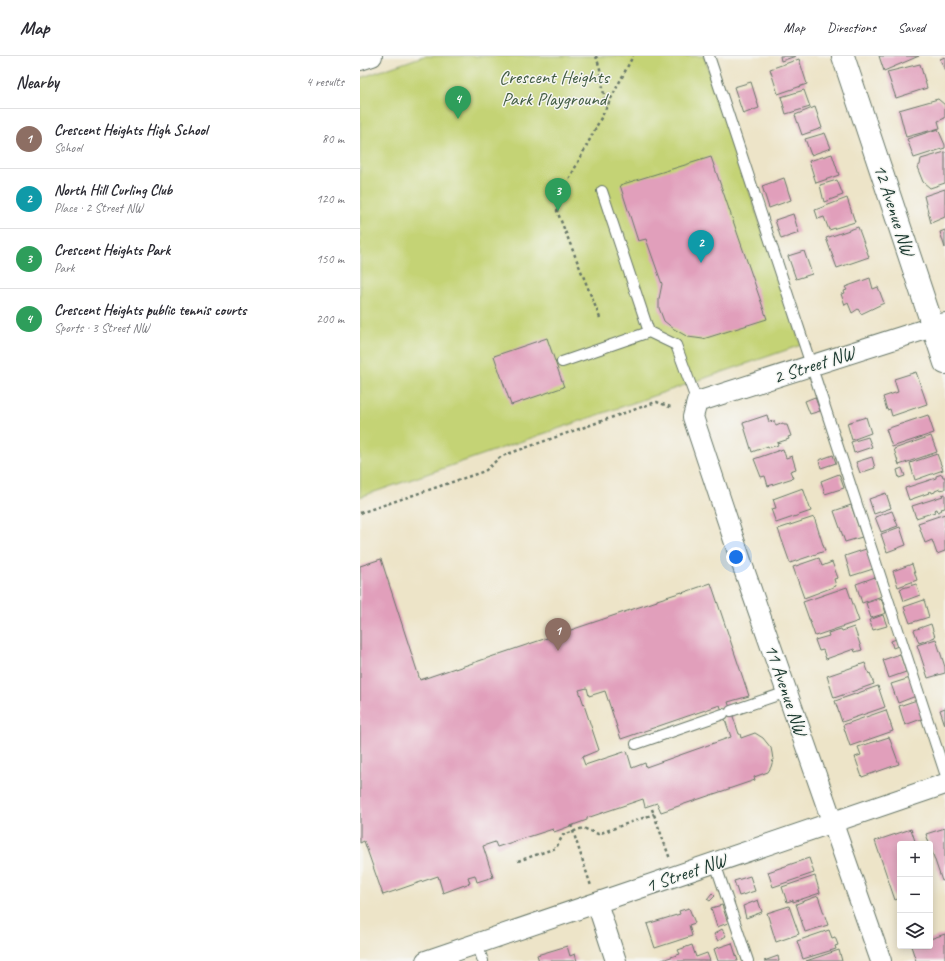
<!DOCTYPE html>
<meta charset="utf-8">
<style>
body{margin:0;font-family:Caveat,sans-serif;background:#f2f2f3;color:#2b2b33}
.controls{position:absolute;right:12px;bottom:12px;display:grid;overflow:hidden;border-radius:4px;box-shadow:0 2px 10px #0003}
.controls button{width:36px;height:36px;display:grid;place-items:center;padding:0;border:0;border-bottom:1px solid #e1e1e2;background:#fff;color:#2b2b33;font:20px sans-serif}
.you{position:absolute;left:376px;top:501px;width:14px;height:14px;margin:-10px;border:3px solid #fff;border-radius:50%;background:#1a73e8;box-shadow:0 0 0 6px #1a73e833}
.badge{display:grid;place-items:center;width:26px;height:26px;border-radius:50%;background:#d1495b;color:#fff;font-size:13px;font-weight:700}
.pin{position:absolute;translate:-50% -33px;filter:drop-shadow(0 1px 2px #0008)}
.pin::after{content:'';position:absolute;top:21px;width:14px;height:12px;background:inherit;clip-path:polygon(0 0,100% 0,50% 100%)}
.list{margin:0;padding:0;list-style:none}
h2{display:flex;justify-content:space-between;align-items:center;height:52px;margin:0;padding:0 16px;font-size:17px}
h2 small{font-size:13px;font-weight:400;color:#7c7c81}
.list li{display:grid;grid-template-columns:26px 1fr auto;gap:12px;align-items:center;box-sizing:border-box;height:60px;padding:0 16px;border-top:1px solid #e1e1e2}
.list b{display:block;font-size:15px;white-space:nowrap}
.list p{margin:0;font-size:13px;white-space:nowrap;color:#7c7c81}
.list em{font-size:13px;font-style:normal;color:#7c7c81}
.icon{flex:none;width:22px;height:22px;fill:none;stroke:currentColor;stroke-width:2;stroke-linecap:round;stroke-linejoin:round}
.map{position:relative;flex:none;width:585px;height:905px;overflow:hidden}
header{display:flex;align-items:center;gap:24px;box-sizing:border-box;height:56px;padding:0 20px;background:#fff;border-bottom:1px solid #e1e1e2}
header strong{font-size:19px}
nav{display:flex;gap:22px;margin-inline-start:auto;font-size:14px}
main{display:flex}
aside{flex:1;background:#fff}
.map>svg:first-child{display:block}
</style>
<header>
<strong>Map</strong>
<nav><a>Map</a><a>Directions</a><a>Saved</a></nav>
</header>
<main>
<aside>
<h2>Nearby<small>4 results</small></h2>
<ul class="list">
<li><span class="badge" style="background:#8d6e63">1</span><div><b>Crescent Heights High School</b><p>School</p></div><em>80 m</em></li>
<li><span class="badge" style="background:#0f9aa8">2</span><div><b>North Hill Curling Club</b><p>Place · 2 Street NW</p></div><em>120 m</em></li>
<li><span class="badge" style="background:#2e9e5b">3</span><div><b>Crescent Heights Park</b><p>Park</p></div><em>150 m</em></li>
<li><span class="badge" style="background:#2e9e5b">4</span><div><b>Crescent Heights public tennis courts</b><p>Sports · 3 Street NW</p></div><em>200 m</em></li>
</ul>
</aside>
<div class="map">
<svg width="585" height="905" viewBox="0 0 585 905">
<rect width="100%" height="100%" fill="#f6f6f2"/>
<filter id="ink" filterUnits="userSpaceOnUse"><feTurbulence type="fractalNoise" baseFrequency=".025" numOctaves="2"/><feDisplacementMap in="SourceGraphic" scale="8" xChannelSelector="R" yChannelSelector="G"/><feConvolveMatrix kernelMatrix="1 2 1 2 8 2 1 2 1" color-interpolation-filters="sRGB"/></filter>
<filter id="wash" filterUnits="userSpaceOnUse"><feTurbulence type="fractalNoise" baseFrequency=".012" numOctaves="4" result="noise"/><feDisplacementMap in="SourceGraphic" scale="16" xChannelSelector="R" yChannelSelector="G"/><feGaussianBlur stdDeviation="0.9" result="paint"/><feColorMatrix in="noise" values="0 0 0 0 0 0 0 0 0 0 0 0 0 0 0 0 0 1.4 0 .05"/><feComposite in="paint" operator="in"/></filter>
<g filter="url(#wash)">
<rect width="100%" height="100%" fill="#ede4c8"/>
<!-- green -->
<path fill="#c4d375" stroke="#728854" d="M64 0H344L441 289 0 441V22Z"/>
<g id="blocks">
<!-- building -->
<path fill="#e19fbb" fill-rule="evenodd" d="M420 0H436L421 5Z
M519 0H559L524 15Z
M585 1V15L580 3Z
M439 3 447 28 418 38 410 13Z
M560 8 567 32 536 42 527 16Z
M391 26 399 52 383 58 374 31Z
M444 34 450 51 426 58 421 41Z
M578 43 585 49V62L578 65 580 72 546 81 539 54Z
M455 51 462 72 442 79 435 59Z
M578 73 585 89V92L554 102 547 83Z
M465 77 471 92 451 99 445 83Z
M585 96V127L570 132 563 126 557 111 560 109 561 103Z
M472 98 479 119 456 127 449 105Z
M351 101 407 263 343 283 328 281 314 273 304 265 299 252V243L302 228 286 183 278 185 260 129Z
M424 122 431 144 409 152 402 130Z
M477 124 483 139 464 146 460 129Z
M585 133V161L571 167 564 140Z
M487 142 495 166 469 174 464 161 458 163 455 154Z
M433 158 439 177 421 183 415 164Z
M498 171 509 201 477 212 466 182Z
M585 174V192L580 176Z
M444 195 452 218 436 223 428 200Z
M510 222 513 233 518 231 524 247 501 258 498 253 492 257 488 247 485 249 481 238 485 237 484 235 487 234 485 231Z
M187 282 204 331 151 349 134 300Z
M556 316 567 348 532 360 530 353 527 354 523 341 538 336 534 323Z
M455 341 460 355 450 358 445 345Z
M407 359 409 366 414 365 416 370 423 367 424 369H427L431 380 428 381 429 383 417 387 418 389 408 392V390L392 396 383 367Z
M568 359 574 377 532 391 526 373Z
M506 361 511 377 492 384 487 367Z
M571 380 577 396 539 409 534 393Z
M508 381 512 391 494 397 491 386Z
M423 393 426 402 432 400 436 413 430 415 433 422 408 430 405 420 401 421 394 403Z
M577 398 583 414 555 424 550 407Z
M473 399 476 407 461 412 459 404Z
M512 401 515 412 500 417 496 406Z
M542 412 545 420 539 422 537 414Z
M479 418 484 432 465 438 461 425Z
M582 418 583 421H585V433L580 434V433L575 435V436L572 437 571 435 568 436 569 437 549 444 545 432 576 422V420Z
M443 432 451 455 416 467 411 453 416 452 413 443Z
M526 437 531 452 514 458 509 443Z
M585 438V452L581 453 582 454 578 456 577 453 574 454 575 456 556 462 552 450 583 440 582 439Z
M491 449 502 481 485 486 474 455Z
M532 455 538 470 521 476 515 461Z
M585 458V495L577 498 572 484 565 487 558 467Z
M454 461 465 495 430 507 418 473Z
M540 471 546 489 527 496 521 478Z
M506 493 513 513 491 520 485 500Z
M459 502 462 510 472 506 478 522 474 523 476 530 444 542 433 511Z
M21 503 60 624 95 612V613L297 545V544L322 536V537L351 527 389 640 368 646 379 678H380L381 682 395 677 403 682 411 692 412 697 413 704 411 711 408 716 394 721 395 724 301 756 297 747 285 751 283 743 227 762V764L194 776 193 773 137 791 135 786 123 790 133 821 117 826 115 819 108 821 110 827 83 837 78 820 23 839 4 785 0 787V510ZM227 632 229 640 245 635 261 683 360 649 371 681 286 711 285 707 272 712 267 695 225 709 222 701 239 694 219 634Z
M552 508 557 524 538 531 533 515Z
M515 521 522 540 502 547 496 528Z
M556 528 560 539 544 545 540 533Z
M487 531 499 565 455 580 443 546Z
M521 542 526 557 511 562 506 547Z
M564 544 569 561 550 567 544 551Z
M523 559 527 570 513 574 509 564Z
M571 568 575 581 559 587 554 574Z
M494 571 502 594 495 596 494 593 466 603 463 594 459 595 455 584 469 580 468 577 481 573 482 575Z
M536 583 538 590 533 592 531 585Z
M576 583 585 611V617L568 622 557 589Z
M540 598 546 616 529 622 523 604Z
M505 607 509 618 510 617 514 628 474 642 467 620Z
M550 622 556 640 538 647 531 628Z
M518 630 525 651 482 666 475 645Z
M557 644 564 662 545 669 539 650Z
M585 652V669L580 654Z
M526 654 533 675 490 690 483 669Z
M529 681 539 708 502 721 495 701 501 699 498 691Z
M585 772V824L582 825 566 778Z
M551 773 556 788H540V842L535 844 515 785Z
M449 802 454 817 413 831 408 816Z
M390 820 395 835 379 840 374 825Z
M455 820 460 837 433 846V844L427 846 422 831Z
M352 837 355 840 350 845 347 843Z
M458 840 468 869 445 876 436 848Z
M398 844 402 856 386 862 383 850Z
M362 849 368 867 357 871 351 852Z
M429 850 439 878 416 886 407 857Z
M329 852 335 867 329 869 332 880 295 892 287 868 320 858 319 855Z
M362 873 366 880 358 885 354 878Z
M469 874 472 882 475 881 478 889 475 890 476 893 443 903 437 885Z
M585 878V905H556L551 890H570V883Z
M372 887 378 905H358L354 893Z
M332 889 336 901 347 897 350 905H299L320 898 318 894Z
M207 890 210 900 215 898 217 905H179L177 899Z
M479 894 482 905H446Z
M418 900 419 905H404Z"/>
</g>
</g>
<g filter="url(#ink)">
<use href="#blocks" fill-opacity="0" stroke="#677768" stroke-width="1"/>
<g fill="none" stroke-linecap="round" stroke-linejoin="round">
<defs>
<path id="lane" d="M349 0 459 333 585 717
M289 276 316 289 337 346
M202 306 289 276 242 135
M371 655 427 636
M276 688 363 658
M355 807 388 905
M117 888 123 905"/>
<path id="street" d="M0 4 12 0
M237 847 256 905
M66 905 585 728
M521 905 381 505 333 361 337 346 585 267"/>
<path id="secondary" d="M483 0 585 307"/>
</defs>
<!-- lane casing -->
<use href="#lane" stroke="#677768" stroke-width="12"/>
<!-- street casing -->
<use href="#street" stroke="#677768" stroke-width="22"/>
<!-- secondary casing -->
<use href="#secondary" stroke="#677768" stroke-width="24"/>
<!-- path -->
<path stroke="#677768" stroke-width="2.5" stroke-dasharray="3 3" stroke-linecap="butt" d="M236 0 240 13 246 52
M240 262 197 155 200 141 273 0
M0 457 125 415C131 410 136 404 142 400L293 347 297 346 313 352
M292 753 310 803
M211 769 231 830
M158 805 196 792 203 779 223 772 238 778 294 758"/>
<!-- lane -->
<use href="#lane" stroke="#fff" stroke-width="10"/>
<!-- street -->
<use href="#street" stroke="#fff" stroke-width="20"/>
<!-- secondary -->
<use href="#secondary" stroke="#fff" stroke-width="22"/>
</g>
</g>
<g text-anchor="middle" dominant-baseline="central" stroke-width="3" stroke-linejoin="round" paint-order="stroke">
<!-- park labels -->
<g font-size="19" fill="#405b41" stroke="#f6f6f2">
<text x="194" y="21">Crescent Heights<tspan x="194" dy="22">Park Playground</tspan></text>
</g>
<!-- street labels -->
<g font-size="19" fill="#1f3d34" stroke="#f6f6f2">
<text transform="translate(534 154) rotate(72)">12 Avenue NW</text>
<text transform="translate(454 309) rotate(-18)">2 Street NW</text>
<text transform="translate(426 634) rotate(71)">11 Avenue NW</text>
<text transform="translate(326 817) rotate(-19)">1 Street NW</text>
</g>
</g>
</svg>
<div class="controls">
<button>+</button>
<button>−</button>
<button><svg class="icon" aria-label="layers" viewBox="0 0 24 24"><path d="M12 4l9 5-9 5-9-5zM3 14l9 5 9-5"/></svg></button>
</div>
<div class="you"></div>
<div class="pin badge" style="left:198px;top:595px;background:#8d6e63">1</div>
<div class="pin badge" style="left:341px;top:207px;background:#0f9aa8">2</div>
<div class="pin badge" style="left:198px;top:155px;background:#2e9e5b">3</div>
<div class="pin badge" style="left:98px;top:63px;background:#2e9e5b">4</div>
</div>
</main>
